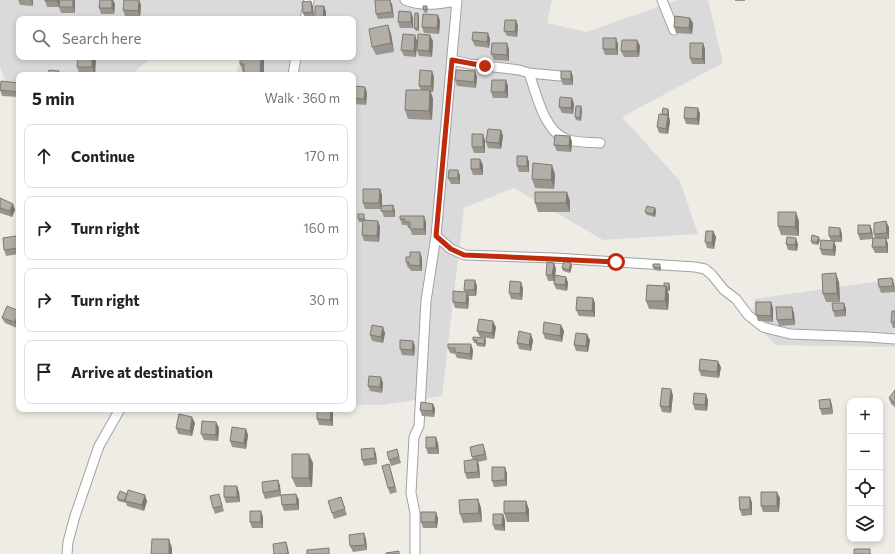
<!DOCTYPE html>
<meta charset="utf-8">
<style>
body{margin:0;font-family:Commissioner,sans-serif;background:#f2f2f2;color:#222}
.controls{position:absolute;right:12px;bottom:12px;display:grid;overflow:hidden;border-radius:8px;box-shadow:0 2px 6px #0003}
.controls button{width:36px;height:36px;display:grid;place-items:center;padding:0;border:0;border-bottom:1px solid #e0e0e0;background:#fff;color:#222;font:20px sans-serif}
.stop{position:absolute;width:12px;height:12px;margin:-9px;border:3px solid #bd2c0d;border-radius:50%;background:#fff}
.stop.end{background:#bd2c0d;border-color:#fff;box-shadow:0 1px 4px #0008}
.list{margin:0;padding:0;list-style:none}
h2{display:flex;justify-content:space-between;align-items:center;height:52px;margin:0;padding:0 16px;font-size:17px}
h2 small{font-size:13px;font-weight:400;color:#767676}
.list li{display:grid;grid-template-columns:26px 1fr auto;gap:12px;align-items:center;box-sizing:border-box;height:64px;margin:0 8px 8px;padding:0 8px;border:1px solid #e0e0e0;border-radius:8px}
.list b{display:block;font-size:15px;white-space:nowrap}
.list em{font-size:13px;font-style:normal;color:#767676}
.icon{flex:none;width:22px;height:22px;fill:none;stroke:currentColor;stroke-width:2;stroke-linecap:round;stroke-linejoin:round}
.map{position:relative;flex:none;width:895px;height:554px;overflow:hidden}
.search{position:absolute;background:#fff;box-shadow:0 2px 6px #0003;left:16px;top:16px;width:340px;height:44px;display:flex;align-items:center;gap:10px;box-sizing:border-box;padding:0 14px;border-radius:8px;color:#767676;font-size:15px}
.panel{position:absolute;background:#fff;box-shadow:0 2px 6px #0003;left:16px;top:72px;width:340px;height:340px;border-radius:8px}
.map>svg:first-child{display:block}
</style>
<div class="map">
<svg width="895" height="554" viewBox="0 0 895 554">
<rect width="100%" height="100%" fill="#eeece4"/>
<!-- residential -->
<path fill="#dbdada" d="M0 0H552L547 23 587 32 677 0H708L723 63 622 117 680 181 698 234 603 240 514 188 464 208 442 396 383 405H353V75H238L237 70 242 57H353V19H19V57H153L130 75H19V102L8 88 0 67Z
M895 279V347L775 345 753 320 754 299Z"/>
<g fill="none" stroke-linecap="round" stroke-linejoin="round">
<defs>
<path id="minor" d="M405 0C422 7 440 4 457 1
M457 0 436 236 451 249 465 255 555 258 695 267 705 269 712 275 724 290 736 299 748 315 763 327 790 334 868 337 895 339
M662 0 674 30
M305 19 309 0
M452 60 470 64 519 70 529 73 560 76
M529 73C536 93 544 131 566 139 576 143 589 142 600 143
M293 75 296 57
M67 554 68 542 75 516 99 446 120 409
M415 554V513L411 493 414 437 419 426 426 301 436 236"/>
</defs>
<!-- minor casing -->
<use href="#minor" stroke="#a1a1a1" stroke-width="11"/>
<!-- minor -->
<use href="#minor" stroke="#fff" stroke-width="9"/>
</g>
<!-- wall -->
<path fill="#9a968f" d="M18 0H33V6L20 5Z
M100 0H113L115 4 114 14H101L99 8Z
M735 0H745V1H735Z
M45 1H75V13H61L59 7H47Z
M311 1 313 7 314 18 305 19 303 13Z
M392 4 394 18 378 19 376 14Z
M141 5 140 17 125 16 123 10Z
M324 6 326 12V19H315V18Z
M427 6 428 9 427 13 424 12 423 9Z
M411 12 413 18V28H400L398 22Z
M418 13 419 16V31H416L414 28Z
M438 15 440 21 439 34 424 33 422 27Z
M516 20 518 26 517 37 507 36 504 31Z
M693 23 692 34 676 33 674 27Z
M388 25 391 34 394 52 376 55 372 47Z
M488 33 490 39 489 48 475 46 472 40Z
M637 40 640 46 639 57H624L621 51Z
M417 41 416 57 404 56 401 50Z
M433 41 432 57 419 56 417 50Z
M703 43 705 49V64H692L690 58Z
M618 44V55H605L603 49Z
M509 49V61L494 60 491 54Z
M78 57H96L95 75H80L77 67Z
M264 60V75H244V73H243L240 64Z
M432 71 434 77 433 92H431L433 99 432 120 408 119 405 110 421 90 419 86Z
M475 71 477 77 476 88 457 86 455 80Z
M571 71 573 77V85H563L561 79Z
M1 81 19 83V97L2 96 0 90Z
M508 86V98H493L491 92Z
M365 87 367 93 366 105 354 104 353 101V89Z
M572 98 574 104 573 114 562 113 559 107Z
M698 108 700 114 699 125 686 124 684 118Z
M582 109 581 121 576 120 575 117Z
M668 109 669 112V117L670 121 668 134 659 133 657 127 662 114Z
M501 130 503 136 501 149 488 148 486 142Z
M570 136 572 142 571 152 557 151 554 145Z
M485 140V153H474L472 147Z
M527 156 529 162V172H519L517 166Z
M480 159 483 165V175H473L471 169Z
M458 170 460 176V184H451L448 178Z
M555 174 554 189 535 188 532 179Z
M380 189 382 195V206L393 205 395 211V217H384L381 209H365L363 203Z
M0 198 13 204 15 210 12 217 0 213Z
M353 200H354L356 205V215H353Z
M570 201V212H538L535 203Z
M655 208 656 211 655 217 647 215 645 212Z
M400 216 426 222V235H412L410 228H408L407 225H402L400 219Z
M365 217V220L378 221 380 227 379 242 364 241 362 235 363 222H359L358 219Z
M799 221V236L781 235 778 226Z
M870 225 872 230 873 238H875L874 234 889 227V239H886L888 244V253H875L872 247 873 239 860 240 858 234Z
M840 228 842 234V242H834L836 247 835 256 822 255 820 249 831 241 829 236Z
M713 231 716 237 714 249 707 248 705 242Z
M820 240 818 245 812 244 811 241Z
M18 242 19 254 6 256 4 250Z
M786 244H798L797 251 788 250Z
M422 258V271H411L409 268H408L406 262Z
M554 263 556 269 555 275 566 277 568 283 567 291 556 289 554 284V281H548L546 275Z
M572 266 570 273 563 271 562 268Z
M653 267H661V271L654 270Z
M892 278 894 284 895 292 881 293 879 287Z
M839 282 840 302H826L823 294Z
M477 286 476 296H468L469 298 468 309 455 308 453 302 465 292 464 290Z
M670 286V291H667L669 295 668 310 649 309 646 301Z
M523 288 522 300 511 299 509 293Z
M771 302 773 308V322L758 321 756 315Z
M595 303V317L579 316 576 310Z
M844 303 846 309V316L835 317 833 311Z
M792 307 794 313 795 325 779 326 777 320Z
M19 311V323L17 328 5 323 2 318Z
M895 311V328H893L891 322Z
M561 325 564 331 562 342 545 339 543 333Z
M496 327 494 339 480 337 477 331Z
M385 333 383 343 372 341 370 335Z
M485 338 486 341 485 347 477 346 476 343H474L473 340Z
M533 340 531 351 519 349 517 343Z
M590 340 588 352 576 351 574 345Z
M415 346 414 356 402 355 400 349Z
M448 348 473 350 472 360 457 358 455 354 450 353Z
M721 367 719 378 701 376 699 370Z
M383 383 382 393 370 391 368 386Z
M895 390V407L891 404 889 398Z
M673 395 671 413 662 412 660 406Z
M830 399 832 405 833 414 822 415 820 409Z
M708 400 707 411 695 410 693 404Z
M433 404 435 409 434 417 422 416 420 410Z
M333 411V426L319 425 317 419Z
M216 422 219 428 218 441 204 440 201 434Z
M195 423 192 436 178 434 176 428Z
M246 429 248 435 246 449 232 447 230 441Z
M438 443 439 454H428L426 448Z
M374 448 376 454 377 464 364 466 362 460Z
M397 449 401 463 391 466 389 460Z
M485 450 487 460 478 462 479 465 480 478 467 479 465 473 473 460 472 457Z
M313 463 312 487H296L292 478Z
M389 464 397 492 390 494 388 488Z
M507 473V486L494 487 492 481Z
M278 480 280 486 281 496 265 499 263 493Z
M239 492 240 502 226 503 224 497Z
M127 494 147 501 144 511 127 506 126 503 118 501 117 498Z
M219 494 224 511 215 514 213 508Z
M341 497 347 515 334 519 332 513Z
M750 497 752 503V515L742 516 740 510Z
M780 498 779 512H763L761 506Z
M478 499 481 508 482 522 463 523 460 514Z
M299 500V510L284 511 282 505Z
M526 501 529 510V522H507L504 513Z
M263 517V528H252L250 522Z
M438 518 437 528H423L421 522Z
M505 520V531L495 530 493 525Z
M364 533 366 539 367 550 353 552 350 546Z"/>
<!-- shaded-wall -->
<path fill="#7d7a74" d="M31 0H33V6Z
M57 0H59V7L57 1Z
M73 0H75V13L73 7Z
M112 0H113L115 4 114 14 112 8Z
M139 0 141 5 140 17 138 11Z
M390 0 392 4 394 18 392 12Z
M311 1 313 7 314 18 312 12Z
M324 6 326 12V19H324L323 18Z
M411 12 413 18V28L411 22Z
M418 13 419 16V31L418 28Z
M438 15 440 21 439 34 437 28Z
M690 18 693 23 692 34 689 28Z
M516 20 518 26 517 37 515 32Z
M388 25 391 34 394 52 391 43Z
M488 33 490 39 489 48 487 42Z
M415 35 417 41 416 57 414 51Z
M430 35 433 41 432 57 429 51Z
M616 38 618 44V55L616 49Z
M637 40 640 46 639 57 637 51Z
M507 43 509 49V61L507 55Z
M703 43 705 49V64L702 59Z
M92 57H96L95 75 92 67Z
M261 57H263L264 60V75H260Z
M432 71 434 77 433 92 431 86Z
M475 71 477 77 476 88 474 82Z
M571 71 573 77V85L571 79Z
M506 80 508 86V98L505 92Z
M365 87 367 93 366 105 364 99Z
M430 90 433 99 432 120 429 111Z
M572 98 574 104 573 114 571 108Z
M581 106 582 109 581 121 580 118Z
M698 108 700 114 699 125 697 119Z
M668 109 669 112V117L670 121 668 134 666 129Z
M501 130 503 136 501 149 499 143Z
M483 134 485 140V153L483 147Z
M570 136 572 142 571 152 569 146Z
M527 156 529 162V172L527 166Z
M480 159 483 165V175L480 169Z
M552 165 555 174 554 189 551 180Z
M458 170 460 176V184L458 178Z
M380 189 382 195V209L379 203Z
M567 192 570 201V212L566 203Z
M354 200 356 205V215L354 209Z
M13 204 15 210 12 217 10 211Z
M393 205 395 211V217L393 211Z
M655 208 656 211 655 217 653 214Z
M796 212 799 221V236L795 227Z
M424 216 426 222V235L424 229Z
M378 221 380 227 379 242 377 236Z
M886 221 889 227V239L887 233Z
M870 225 872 230 873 239 871 233Z
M840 228 842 234V242L840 236Z
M713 231 716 237 714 249 712 243Z
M16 236 18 242 19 252 18 248Z
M819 237 820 240 818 245 817 242Z
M796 238 798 244 797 251 795 245Z
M886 238 888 244V253L886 247Z
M834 241 836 247 835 256 833 250Z
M354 250 356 256 355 267 353 262Z
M420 252 422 258V271L420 266Z
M554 263 556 269 554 281 552 275Z
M571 263 572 266 570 273 569 270Z
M836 273 839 282 840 302 837 293Z
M566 277 568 283 567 291 565 285Z
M892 278 894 284 895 292 893 286Z
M475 280 477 286 476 296 474 290Z
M521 282 523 288 522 300 520 294Z
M669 283 670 286V291L669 288Z
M666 286 669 295 668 310 665 301Z
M467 292 469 298 468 309 466 303Z
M593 298 595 303V317L592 311Z
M771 302 773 308V322L771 316Z
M844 303 846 309V316L844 310Z
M792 307 794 313 795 325 793 319Z
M19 312V323L17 328 15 322Z
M493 321 496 327 494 339 492 333Z
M561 325 564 331 562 342 560 336Z
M383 327 385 333 383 343 381 337Z
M531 334 533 340 531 351 529 345Z
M587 334 590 340 588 352 586 346Z
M485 338 486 341 485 347 484 344Z
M413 341 415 346 414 356 412 350Z
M471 344 473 350 472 360 470 354Z
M718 361 721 367 719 378 717 372Z
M381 377 383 383 382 393 380 387Z
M671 389 673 395 671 413 669 407Z
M706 394 708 400 707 411 705 405Z
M830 399 832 405 833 414 831 408Z
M433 404 435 409 434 417 432 411Z
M331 409H333V426L330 420Z
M192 417 195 423 192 436 190 431Z
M216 422 219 428 218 441 216 435Z
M246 429 248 435 246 449 244 443Z
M436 437 438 443 439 454 436 448Z
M483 444 485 450 487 460 485 454Z
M374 448 376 454 377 464 375 458Z
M309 454 313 463 312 487 309 478Z
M477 459 479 465 480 478 478 472Z
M505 467 507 473V486L505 480Z
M278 480 280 486 281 496 279 490Z
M237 486 239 492 240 502 237 497Z
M777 492 780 498 779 512 777 506Z
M296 494 299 500V510L297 504Z
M145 495 147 501 144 511 142 505Z
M750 497 752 503V515L750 509Z
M478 499 481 508 482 522 479 513Z
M526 501 529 510V522L526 513Z
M261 511 263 517V528L261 522Z
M436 512 438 518 437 528 435 522Z
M503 514 505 520V531L502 525Z
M364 533 366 539 367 550 365 545Z
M169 539 172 548V554H169Z
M286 542 288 548 289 554H288Z"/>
<!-- building -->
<path fill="#b3aea6" stroke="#7d7a74" d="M45 0H57V1H45Z
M60 0H73V7H59Z
M100 0H112V8H99Z
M124 0H139L138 11 123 10Z
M375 0H390L392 12 376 14Z
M311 1 312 12 303 13 302 2Z
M315 6H324L323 18H315Z
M423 6H427L426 10 423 9Z
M399 11 411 12V22H398Z
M415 13H418V28H414Z
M423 14 438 15 437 28 422 27Z
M675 16 690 18 689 28 674 27Z
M85 17V19H76V18Z
M505 20H516L515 32 504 31Z
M388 25 391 43 372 47 369 29Z
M473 32 488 33 487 42 472 40Z
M403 34 415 35 414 51 401 50Z
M418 34 430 35 429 51 417 50Z
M603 38H616V49H603Z
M622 40H637V51H621Z
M492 43H507V55L491 54Z
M690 43H703L702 59 690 58Z
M78 57H92V67H77Z
M240 57H261L260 75 244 74V64H240Z
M49 70 59 71 58 75H48Z
M420 70 432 71 431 86H419Z
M456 70 475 71 474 82 455 80Z
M561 71H571V79H561Z
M65 73 69 74V75H65Z
M492 80H506L505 92H491Z
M1 81 19 83V92L0 90Z
M353 86 365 87 364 99 353 98Z
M406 90H430L429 111 405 110Z
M560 97 572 98 571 108 559 107Z
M576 106H581L580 118 575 117Z
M685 107 698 108 697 119 684 118Z
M663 108 668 109V115L662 114Z
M659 114 668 115 666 129 657 127Z
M488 129 501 130 499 143 486 142Z
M472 134H483V147H472Z
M555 135 570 136 569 146 554 145Z
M517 156H527V166H517Z
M471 159H480V169H471Z
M533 163 552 165 551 180 532 179Z
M449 170H458V178H448Z
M363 189H380L379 203H363Z
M535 192H567L566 203H535Z
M0 198 13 204 10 211 0 208Z
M353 200H354V209H353Z
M393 205V211H381V206Z
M647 206 655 208 653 214 645 212Z
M778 212H796L795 227 778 226Z
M358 214H364V219H358Z
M400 216H424V229H410V222H405V219H400Z
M363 220 378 221 377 236 362 235Z
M886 221 887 233 874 234V223Z
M858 225H870L871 233 858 234Z
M829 227 840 228V236H829Z
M706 231H713L712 243 705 242Z
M812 235 819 237 817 242 811 241Z
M16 236 18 248 4 250 3 238Z
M787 237 796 238 795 245 786 244Z
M873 238H886V247H872Z
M821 240 834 241 833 250 820 249Z
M410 252H420V266L409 265V262H406V257H410Z
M564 261 571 263 569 270 562 268Z
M547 262 554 263 552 275H546Z
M653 264H660V268L653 267Z
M836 273 837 293 823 294 822 274Z
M555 275 566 277 565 285 554 284Z
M892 278 893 286 879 287 878 279Z
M465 280H475L474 290H464Z
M510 281 521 282 520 294 509 293Z
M664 283H669V288H666V286H664Z
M647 285 666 286 665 301H646Z
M453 291 467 292 466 303 453 302Z
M577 297 593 298 592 311 576 310Z
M756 302H771V316L756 315Z
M832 303H844V310L833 311Z
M7 306 19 311 15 322 2 318Z
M776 307H792L793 319 777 320Z
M892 311H895V322H891Z
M479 319 493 321 492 333 477 331Z
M544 322 561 325 560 336 543 333Z
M372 325 383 327 381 337 370 335Z
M519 331 531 334 529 345 517 343Z
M576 333 587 334 586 346 574 345Z
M473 337 485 338 484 344 476 343 477 340H473Z
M400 340 413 341 412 350 400 349Z
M448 344H471L470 354 455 352V348H448Z
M700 359 718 361 717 372 699 370Z
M369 376 381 377 380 387 368 386Z
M662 388 671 389 669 407 660 406Z
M895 390V403L889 398Z
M694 393 706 394 705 405 693 404Z
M830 399 831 408 820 409 819 400Z
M421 402 433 404 432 411 420 410Z
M317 409H331L330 420 317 419Z
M179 414 192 417 190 431 176 428Z
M202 421 216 422V435L201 434Z
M232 427 246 429 244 443 230 441Z
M426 437H436V448H426Z
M483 444 485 454 472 457 470 447Z
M374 448 375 458 362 460 361 449Z
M397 449 399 457 389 460 387 452Z
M292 454H309V478H292Z
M477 459 478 472 465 473 464 461Z
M389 464 395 487 388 488 382 466Z
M492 467H505V480L492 481Z
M278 480 279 490 263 493 262 482Z
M224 486H237V497H224Z
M128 490 145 495 142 505 125 501Z
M120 491 127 494 124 501 117 498Z
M761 492H777V506H761Z
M219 494 222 506 213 508 210 496Z
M296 494 297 504 282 505 281 495Z
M341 497 345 509 332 513 328 501Z
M739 497H750V509L740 510Z
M478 499 479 513 460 514 459 500Z
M504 501H526V513H504Z
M250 511H261V522H250Z
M421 512H436L435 522H421Z
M493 514H503L502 525H493Z
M364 533 365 545 350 546 349 535Z
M152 539H169V554H151Z
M286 542 288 554H274L273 544Z
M329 548V554H307V550Z
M854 549H870V554H854Z
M399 551V554H386V553Z"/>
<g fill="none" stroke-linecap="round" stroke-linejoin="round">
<!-- route -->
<path stroke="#bd2c0d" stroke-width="5" d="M485 66 452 60 436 236 451 249 464 255 616 262"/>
</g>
</svg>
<div class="controls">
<button>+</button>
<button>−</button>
<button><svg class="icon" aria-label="locate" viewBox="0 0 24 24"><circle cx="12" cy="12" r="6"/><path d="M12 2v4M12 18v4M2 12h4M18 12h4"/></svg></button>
<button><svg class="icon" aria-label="layers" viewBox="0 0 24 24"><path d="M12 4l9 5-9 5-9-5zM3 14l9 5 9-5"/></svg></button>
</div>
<div class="stop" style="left:616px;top:262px"></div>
<div class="stop end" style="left:485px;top:66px"></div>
<div class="search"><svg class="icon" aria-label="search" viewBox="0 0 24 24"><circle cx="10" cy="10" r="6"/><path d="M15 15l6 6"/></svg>Search here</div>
<section class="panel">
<h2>5 min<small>Walk · 360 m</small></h2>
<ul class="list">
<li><svg class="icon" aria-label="ahead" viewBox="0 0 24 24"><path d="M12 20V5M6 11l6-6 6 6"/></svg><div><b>Continue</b></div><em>170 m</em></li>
<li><svg class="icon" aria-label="right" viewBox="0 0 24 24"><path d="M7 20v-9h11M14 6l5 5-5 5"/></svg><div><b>Turn right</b></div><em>160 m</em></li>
<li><svg class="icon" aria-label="right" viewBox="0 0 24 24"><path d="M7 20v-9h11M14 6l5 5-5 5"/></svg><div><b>Turn right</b></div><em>30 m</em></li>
<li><svg class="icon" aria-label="arrive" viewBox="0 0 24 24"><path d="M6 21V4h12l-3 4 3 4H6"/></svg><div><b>Arrive at destination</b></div></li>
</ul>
</section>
</div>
